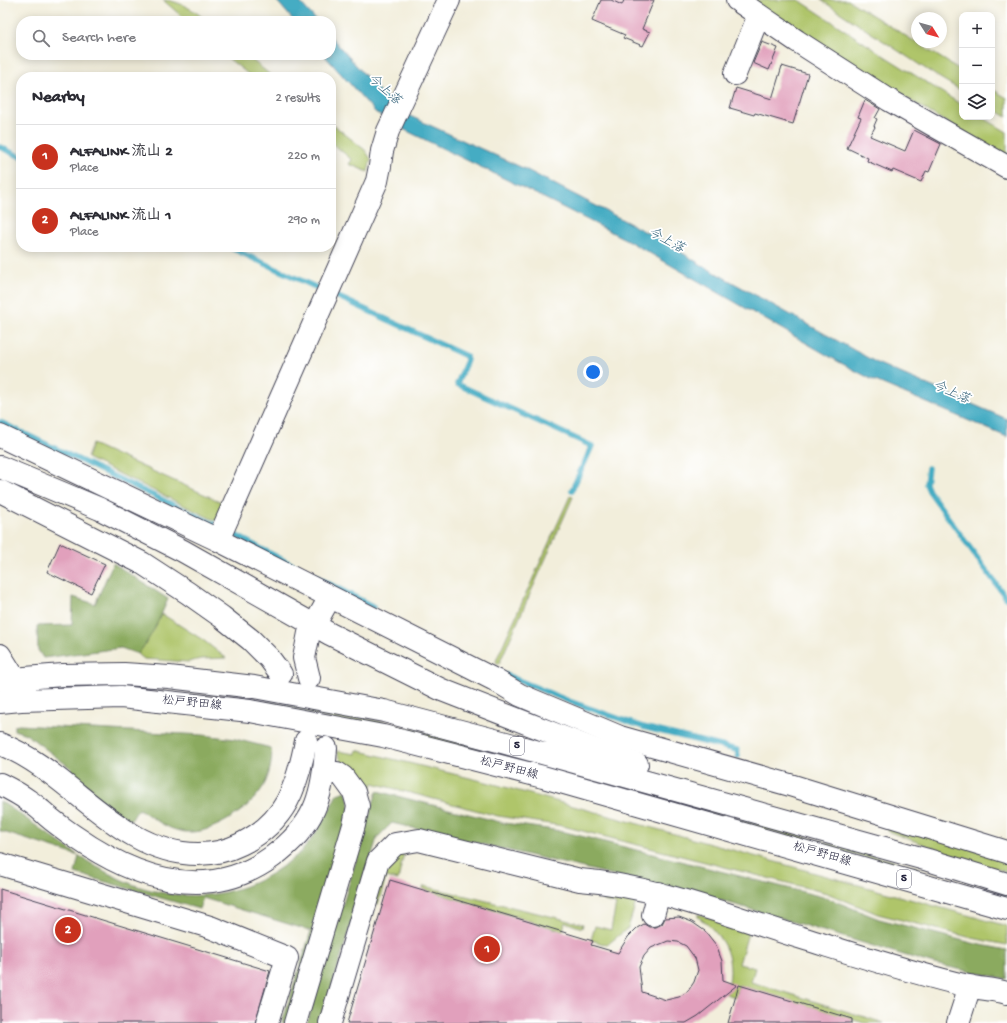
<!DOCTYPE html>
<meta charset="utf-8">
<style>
body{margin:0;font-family:"Gochi Hand","Klee One",sans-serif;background:#f2f2f3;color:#2b2b33}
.controls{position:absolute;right:12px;top:12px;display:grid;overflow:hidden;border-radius:8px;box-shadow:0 2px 10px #0003}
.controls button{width:36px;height:36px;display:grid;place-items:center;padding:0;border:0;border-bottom:1px solid #e1e1e2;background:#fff;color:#2b2b33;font:20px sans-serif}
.compass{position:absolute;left:911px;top:12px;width:36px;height:36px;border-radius:50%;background:#fff;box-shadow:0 2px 10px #0003;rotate:127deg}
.you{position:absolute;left:593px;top:372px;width:14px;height:14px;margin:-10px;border:3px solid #fff;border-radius:50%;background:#1a73e8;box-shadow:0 0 0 6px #1a73e833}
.badge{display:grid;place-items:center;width:26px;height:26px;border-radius:50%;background:#c8321e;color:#fff;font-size:13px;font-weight:700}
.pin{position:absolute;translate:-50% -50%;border:2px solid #fff;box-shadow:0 1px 4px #0006}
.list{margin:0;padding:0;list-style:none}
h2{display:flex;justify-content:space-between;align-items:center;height:52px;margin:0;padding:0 16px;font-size:17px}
h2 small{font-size:13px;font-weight:400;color:#7c7c81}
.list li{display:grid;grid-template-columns:26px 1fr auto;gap:12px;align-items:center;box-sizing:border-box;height:64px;padding:0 16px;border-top:1px solid #e1e1e2}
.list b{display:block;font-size:15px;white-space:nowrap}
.list p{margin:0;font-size:13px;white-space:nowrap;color:#7c7c81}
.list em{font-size:13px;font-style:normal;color:#7c7c81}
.icon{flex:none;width:22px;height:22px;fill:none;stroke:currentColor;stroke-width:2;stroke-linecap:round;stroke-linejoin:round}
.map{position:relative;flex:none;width:1007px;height:1023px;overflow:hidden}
.search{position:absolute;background:#fff;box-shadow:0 2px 10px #0003;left:16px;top:16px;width:320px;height:44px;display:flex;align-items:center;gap:10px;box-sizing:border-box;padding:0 14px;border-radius:16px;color:#7c7c81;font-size:15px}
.panel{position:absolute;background:#fff;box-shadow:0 2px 10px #0003;left:16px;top:72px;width:320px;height:180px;border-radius:16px}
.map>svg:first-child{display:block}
</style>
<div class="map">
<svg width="1007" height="1023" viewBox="0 0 1007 1023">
<rect width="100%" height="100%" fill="#fff"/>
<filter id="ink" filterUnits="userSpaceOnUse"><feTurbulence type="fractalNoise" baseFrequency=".025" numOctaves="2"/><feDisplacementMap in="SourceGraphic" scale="8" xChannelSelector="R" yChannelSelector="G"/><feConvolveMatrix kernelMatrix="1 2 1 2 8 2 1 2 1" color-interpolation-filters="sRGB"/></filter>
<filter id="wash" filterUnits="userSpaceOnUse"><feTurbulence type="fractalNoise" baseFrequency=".012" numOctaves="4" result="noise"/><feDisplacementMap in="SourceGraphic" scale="16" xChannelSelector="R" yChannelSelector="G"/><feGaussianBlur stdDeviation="0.9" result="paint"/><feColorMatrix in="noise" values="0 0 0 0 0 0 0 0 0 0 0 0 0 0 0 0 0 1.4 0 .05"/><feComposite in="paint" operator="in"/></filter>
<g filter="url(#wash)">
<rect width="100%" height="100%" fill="#f2eedb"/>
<!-- green -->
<path fill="#afc56a" stroke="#687452" d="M163 0C178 0 196 11 207 21H187Z
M748 0H799L886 57 962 105V117H982L1007 132V160Z
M821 0H848L962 71V91L935 75Z
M224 55H246L273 77H252Z
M992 89 1007 98V117L992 108Z
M331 123 365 150 371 159 368 172 349 164 352 160 331 142Z
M92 444 226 504 220 523 87 458Z
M570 496 573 497 499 664 496 662 497 658Z
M162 614 203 640 226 658 201 659 188 662 144 659 138 654 145 644Z
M266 701H268L377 721 415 730 918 868V871L916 872 776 832 268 704Z
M356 750 490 783 1007 926V945L972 938 878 914 827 893 563 826 498 816 373 783 365 806 354 775 342 763 337 751 356 754Z
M889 823 1007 859V872L942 851 887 831Z
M398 852 404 853 398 880 386 877 378 904 375 903 386 868Z
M424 886 583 924 582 928 565 922 563 931 423 889Z
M610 892 637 899 628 928 607 945 591 940 595 926 611 930 616 904 604 901V896Z
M698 914 749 930 739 964 755 968 751 982 884 1023H864L739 985 735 997 726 994C737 961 725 936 698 917Z"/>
<!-- forest -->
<path fill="#8baa5e" stroke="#56664c" d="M113 563 168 599C160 618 151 638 138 654L121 648 43 658 38 650 37 626 72 625 73 597 95 604Z
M19 725 203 735 235 739 271 748C273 759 270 771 266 781 256 805 217 832 191 832 171 833 155 819 139 809L128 823 67 776 72 769 26 734 14 730V726Z
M346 791 350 806 287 1023H282L311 931 203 898 199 909 75 873 79 856 0 831V801C41 827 78 860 122 880 176 904 235 901 283 866 291 860 300 854 306 846 319 830 328 813 337 794Z
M377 791 504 823 561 831 656 855 827 898 879 919 976 944 1007 950V979L934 964 716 899 392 823 377 838 321 1023H307Z"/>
<!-- water -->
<path fill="#44acc3" stroke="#33677f" d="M276 0H298L317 21H294Z
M331 37 380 92 410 116 525 169 606 211 663 241 705 267 879 364 1007 419V437L871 379 839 362 627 240 550 201 401 128 375 112 324 55H331Z"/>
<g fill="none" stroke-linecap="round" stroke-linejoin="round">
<!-- stream -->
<path stroke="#44acc3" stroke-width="5.5" d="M0 147 21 157
M229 247 324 291
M332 294 466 356 467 360 457 384 592 446 572 490
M0 422 219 527
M928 468 926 484 929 491 1007 599
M227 531 374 607
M506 675 569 701 643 727 737 750 738 756"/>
</g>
<g id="blocks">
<!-- building -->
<path fill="#e1a0bc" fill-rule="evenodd" d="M601 0H611L622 5 624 0H654L642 29 650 32 643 46 623 38 625 35 592 21Z
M762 42 778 48 769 70 753 63Z
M782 66 808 74 793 124 755 113 754 115 730 108 736 88 772 99Z
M865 100 880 109 875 118 877 119 874 126 875 127 870 136 905 151 914 130 941 144 929 172 926 171 921 182 893 170 892 172 867 161 868 158 847 148 861 118 858 117Z
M60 543 105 564 91 593 47 572Z
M390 880 593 941 591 945 618 953 628 937 637 928 644 924 649 927H656L662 924 665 918 679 917 692 922 705 931 716 945 722 961 723 980 737 985 698 1016 686 1023H347ZM668 941 678 942 686 946 695 958 698 970 694 982 688 991 679 997 666 1000 642 992 639 967 644 956 651 948Z
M0 889 270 971 255 1023H0Z
M739 985 852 1019V1023H728Z"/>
</g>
</g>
<g filter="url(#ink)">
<use href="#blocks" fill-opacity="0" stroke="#414153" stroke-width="1"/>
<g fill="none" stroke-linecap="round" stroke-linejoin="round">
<defs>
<path id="minor" d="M737 0 797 41 889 100 1007 167
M735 74 759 15
M0 436 218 540 495 680 520 695 620 737 790 785 1007 852
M218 540 377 181 380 166 382 151 388 131 449 0
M320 615 330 597
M309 678 304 658 309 633
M0 784C10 789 20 794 29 801 34 804 38 808 43 812 52 821 63 828 74 836 134 878 207 904 272 857 314 826 323 798 326 748
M0 864 210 927 287 958 267 1023
M653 915 659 893
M295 1023 354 825 358 806 354 792 343 777 337 773H325
M330 1023 378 861 395 844 419 840 580 880C657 886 729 916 802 938 857 955 912 973 968 986 981 989 994 989 1007 993
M958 1023 970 986"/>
<path id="major" d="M0 467 100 509 183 551 330 634 442 690 611 756 637 764
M0 491 142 563 188 593 222 617 251 640 269 658 281 674
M0 655 15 679 25 687
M0 680 63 675 124 674 169 677 254 687 384 711 506 743 928 860 1007 884
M0 702 21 700 121 697 250 711 383 736 543 777 1007 909
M0 744C70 770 118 854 198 854 213 854 227 851 241 844 286 822 297 787 306 741"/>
</defs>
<!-- minor casing -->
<use href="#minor" stroke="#414153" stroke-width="24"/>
<!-- major casing -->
<use href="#major" stroke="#414153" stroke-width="24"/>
<!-- minor -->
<use href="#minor" stroke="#fff" stroke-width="22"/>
<!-- major -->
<use href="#major" stroke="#fff" stroke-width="22"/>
</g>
</g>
<g text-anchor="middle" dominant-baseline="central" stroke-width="3.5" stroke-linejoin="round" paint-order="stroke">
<!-- shield labels -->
<g fill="#fff" stroke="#646476" stroke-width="1">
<rect x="510" y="737" width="14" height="18" rx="3"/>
<rect x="897" y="870" width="14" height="18" rx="3"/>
</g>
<g font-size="11" font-weight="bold" fill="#22223b">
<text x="517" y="746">5</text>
<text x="904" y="879">5</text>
</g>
<!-- street labels -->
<g font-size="12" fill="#22223b" stroke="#fff">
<text transform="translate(192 704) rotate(6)">松戸野田線</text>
<text transform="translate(509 769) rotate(15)">松戸野田線</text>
<text transform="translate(822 855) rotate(16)">松戸野田線</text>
</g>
<!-- water labels -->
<g font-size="13" font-style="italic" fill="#316078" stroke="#fff">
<text transform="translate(384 90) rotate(42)">今上落</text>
<text transform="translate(666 241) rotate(29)">今上落</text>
<text transform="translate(951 393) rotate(24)">今上落</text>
</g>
</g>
</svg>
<div class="controls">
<button>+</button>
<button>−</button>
<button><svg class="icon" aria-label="layers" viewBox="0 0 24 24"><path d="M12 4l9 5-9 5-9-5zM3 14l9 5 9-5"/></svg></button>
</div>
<svg class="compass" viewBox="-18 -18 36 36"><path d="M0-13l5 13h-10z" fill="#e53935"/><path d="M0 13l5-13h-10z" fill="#7c7c81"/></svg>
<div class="you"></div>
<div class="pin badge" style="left:487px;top:949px">1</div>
<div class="pin badge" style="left:68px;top:930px">2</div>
<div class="search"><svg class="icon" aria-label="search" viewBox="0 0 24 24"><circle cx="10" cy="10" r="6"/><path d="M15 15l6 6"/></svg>Search here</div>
<section class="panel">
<h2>Nearby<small>2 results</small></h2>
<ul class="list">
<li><span class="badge">1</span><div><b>ALFALINK 流山 2</b><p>Place</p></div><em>220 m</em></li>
<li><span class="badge">2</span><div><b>ALFALINK 流山 1</b><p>Place</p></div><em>290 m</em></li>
</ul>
</section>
</div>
